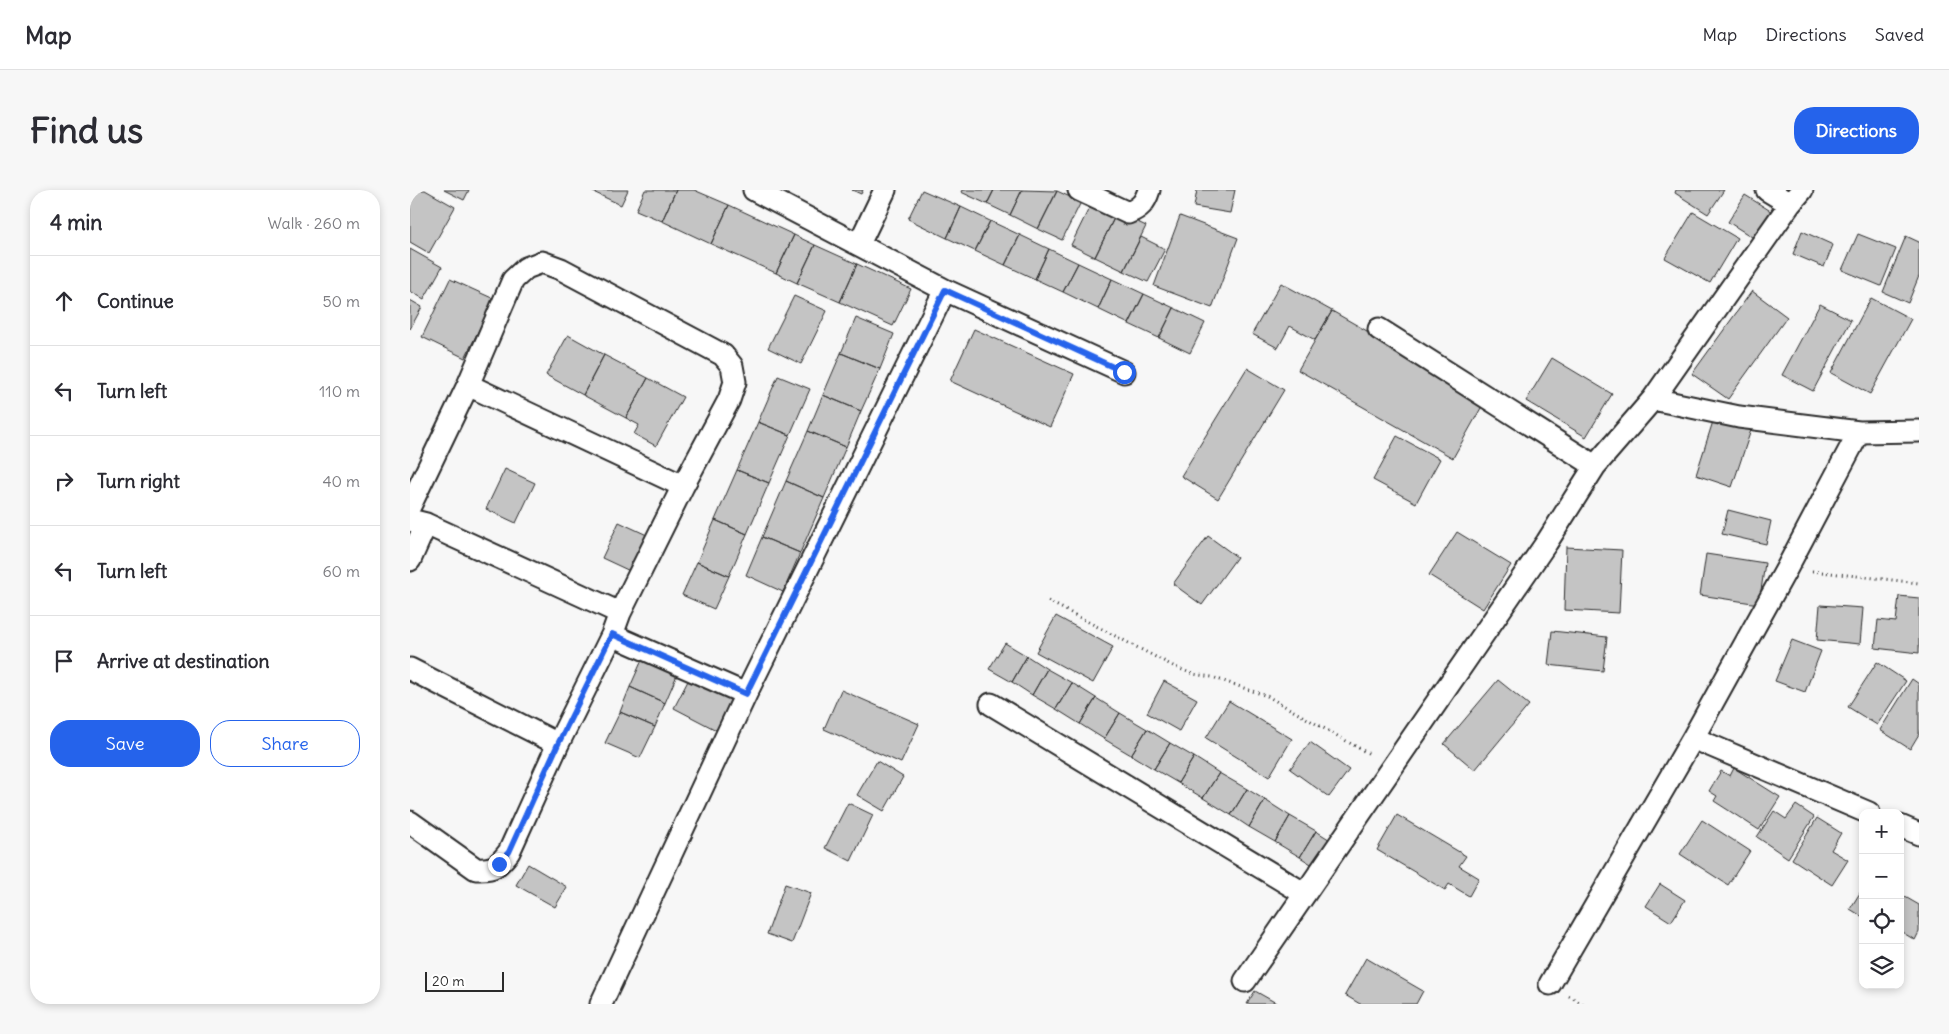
<!DOCTYPE html>
<meta charset="utf-8">
<style>
body{margin:0;font-family:Delius,sans-serif;background:#f7f7f7;color:#2b2b33}
.controls{position:absolute;right:15px;bottom:15px;display:grid;overflow:hidden;border-radius:10px;box-shadow:0 2px 8px #0003}
.controls button{width:45px;height:45px;display:grid;place-items:center;padding:0;border:0;border-bottom:1px solid #e1e1e2;background:#fff;color:#2b2b33;font:25px sans-serif}
.scale{position:absolute;left:15px;bottom:12px;width:79px;box-sizing:border-box;padding-left:5px;border:2px solid #2b2b2b;border-top:0;font-size:14px;line-height:18px;white-space:nowrap;color:#2b2b2b;-webkit-text-stroke:4px #fff;paint-order:stroke}
.stop{position:absolute;width:15px;height:15px;margin:-11px;border:4px solid #2563eb;border-radius:50%;background:#fff}
.stop.end{background:#2563eb;border-color:#fff;box-shadow:0 1px 5px #0008}
.list{margin:0;padding:0;list-style:none}
h2{display:flex;justify-content:space-between;align-items:center;height:65px;margin:0;padding:0 20px;font-size:21px}
h2 small{font-size:16px;font-weight:400;color:#7c7c81}
.list li{display:grid;grid-template-columns:32px 1fr auto;gap:15px;align-items:center;box-sizing:border-box;height:90px;padding:0 20px;border-top:1px solid #e1e1e2}
.list b{display:block;font-size:19px;white-space:nowrap}
.list em{font-size:16px;font-style:normal;color:#7c7c81}
.actions{display:flex;gap:10px;padding:15px 20px}
.actions a{flex:1;padding:11px 0;border:1px solid #2563eb;border-radius:20px;text-align:center;font-size:18px;color:#2563eb}
.actions .main{background:#2563eb;color:#fff}
.icon{flex:none;width:28px;height:28px;fill:none;stroke:currentColor;stroke-width:2;stroke-linecap:round;stroke-linejoin:round}
.map{position:relative;flex:none;width:1509px;height:814px;overflow:hidden;border-radius:20px}
header{display:flex;align-items:center;gap:30px;box-sizing:border-box;height:70px;padding:0 25px;background:#fff;border-bottom:1px solid #e1e1e2}
header strong{font-size:24px}
nav{display:flex;gap:28px;margin-inline-start:auto;font-size:18px}
.intro{display:flex;align-items:center;justify-content:space-between;box-sizing:border-box;height:120px;padding:0 30px}
h1{margin:0;font-size:35px}
.button{padding:12px 22px;border-radius:20px;background:#2563eb;color:#fff;font-size:18px;font-weight:700}
main{display:flex;gap:30px;padding:0 30px}
aside{flex:1;background:#fff;border-radius:20px;box-shadow:0 2px 8px #0003}
.map>svg:first-child{display:block}
</style>
<header>
<strong>Map</strong>
<nav><a>Map</a><a>Directions</a><a>Saved</a></nav>
</header>
<div class="intro"><h1>Find us</h1><a class="button">Directions</a></div>
<main>
<aside>
<h2>4 min<small>Walk · 260 m</small></h2>
<ul class="list">
<li><svg class="icon" aria-label="ahead" viewBox="0 0 24 24"><path d="M12 20V5M6 11l6-6 6 6"/></svg><div><b>Continue</b></div><em>50 m</em></li>
<li><svg class="icon" aria-label="left" viewBox="0 0 24 24"><path d="M17 20v-9H6M10 6l-5 5 5 5"/></svg><div><b>Turn left</b></div><em>110 m</em></li>
<li><svg class="icon" aria-label="right" viewBox="0 0 24 24"><path d="M7 20v-9h11M14 6l5 5-5 5"/></svg><div><b>Turn right</b></div><em>40 m</em></li>
<li><svg class="icon" aria-label="left" viewBox="0 0 24 24"><path d="M17 20v-9H6M10 6l-5 5 5 5"/></svg><div><b>Turn left</b></div><em>60 m</em></li>
<li><svg class="icon" aria-label="arrive" viewBox="0 0 24 24"><path d="M6 21V4h12l-3 4 3 4H6"/></svg><div><b>Arrive at destination</b></div></li>
</ul>
<div class="actions"><a class="main">Save</a><a>Share</a></div>
</aside>
<div class="map">
<svg width="1509" height="814" viewBox="0 0 1509 814">
<rect width="100%" height="100%" fill="#f7f7f7"/>
<filter id="ink" filterUnits="userSpaceOnUse"><feTurbulence type="fractalNoise" baseFrequency=".02" numOctaves="2"/><feDisplacementMap in="SourceGraphic" scale="10" xChannelSelector="R" yChannelSelector="G"/><feConvolveMatrix kernelMatrix="1 2 1 2 8 2 1 2 1" color-interpolation-filters="sRGB"/></filter>
<g filter="url(#ink)">
<!-- building -->
<path fill="#c4c4c4" stroke="#2b2b2b" d="M0 0H15L45 17 19 63 0 52Z
M34 0H59L54 10Z
M179 0H218L211 15Z
M235 0H266L252 31 226 20Z
M266 0H284L319 15 301 54 252 31Z
M442 0H453L451 4Z
M512 0 551 17 537 48 498 29Z
M552 0H584L577 14 551 2Z
M584 0H612L600 25 577 14Z
M612 0 647 1 628 39 600 25Z
M787 0H825L820 23 784 17Z
M1266 0H1314L1298 24 1265 3Z
M647 1 671 12 652 50 628 39Z
M1335 5 1367 25 1350 52 1318 32Z
M683 10 707 22 685 67 661 55Z
M319 15 384 45 366 83 301 54Z
M551 17 580 31 565 61 537 48Z
M707 22 736 36 714 81 685 67Z
M1283 22 1327 48 1300 93 1255 68Z
M770 26 828 48 802 118 744 96Z
M580 31 610 45 595 75 565 61Z
M1392 41 1423 55 1414 77 1383 64Z
M1448 44 1486 59 1471 96 1432 80Z
M384 45 405 55 387 93 366 83Z
M610 45 639 59 625 89 595 75Z
M1496 46 1509 52V86L1498 113 1473 102Z
M731 47 755 59 738 92 714 81Z
M405 55 447 74 430 112 387 93Z
M0 59 32 77 14 109 0 101Z
M639 59 668 73 653 102 625 89Z
M668 73 702 89 688 119 653 102Z
M447 74 501 99 483 136 430 112Z
M40 89 84 109 55 168 12 147Z
M702 89 734 104 719 134 688 119Z
M871 93 922 121 905 150 880 136 868 158 842 144Z
M1342 101 1377 127 1318 209 1282 184Z
M734 104 764 118 749 148 719 134Z
M384 106 417 121 391 174 358 158Z
M1461 108 1501 129 1460 204 1421 183Z
M0 110 12 117 0 139Z
M1410 114 1441 130 1403 201 1372 185Z
M764 118 795 133 780 163 749 148Z
M922 121 1076 209 1043 268 888 180Z
M446 128 484 144 470 179 431 163Z
M564 139 664 184 640 237 540 191Z
M158 145 194 165 173 205 136 185Z
M431 163 470 179 451 221 413 205Z
M194 165 238 188 216 228 173 205Z
M1142 168 1202 204 1176 247 1116 211Z
M837 178 874 200 808 309 771 286Z
M368 186 400 199 380 245 348 232Z
M238 188 273 207 246 256 224 244 229 235 216 228Z
M413 205 451 221 436 257 398 241Z
M1305 225 1342 237 1322 297 1286 285Z
M348 232 380 245 359 293 327 280Z
M398 241 436 257 414 308 376 291Z
M987 246 1030 269 1006 313 963 290Z
M95 279 125 293 106 333 76 319Z
M327 280 359 293 337 344 305 330Z
M376 291 414 308 390 363 352 347Z
M1318 320 1361 331 1356 354 1312 344Z
M305 330 337 344 319 386 287 372Z
M209 332 239 346 222 382 192 368Z
M1047 342 1101 375 1073 419 1019 385Z
M798 346 827 367 792 415 763 394Z
M352 347 390 363 373 402 336 385Z
M1156 357 1212 360 1209 423 1154 420Z
M1296 364 1355 373 1349 414 1290 405Z
M287 372 319 386 304 419 272 405Z
M1489 406 1509 408V463L1465 458 1468 430 1486 432Z
M1410 415 1453 418 1450 454 1407 450Z
M646 426 703 457 683 493 626 462Z
M1142 441 1197 447 1193 481 1138 475Z
M1382 450 1411 461 1395 502 1365 491Z
M595 453 617 466 602 492 579 479Z
M617 466 637 479 622 505 602 492Z
M232 470 267 485 255 513 220 497Z
M1467 472 1496 491 1467 535 1438 517Z
M637 479 662 493 646 519 622 505Z
M280 487 328 512 312 543 264 518Z
M1502 489 1509 494V544L1500 559 1470 540Z
M1088 490 1119 515 1065 580 1034 554Z
M754 491 787 509 769 541 737 523Z
M662 493 686 508 670 534 646 519Z
M220 497 255 513 245 537 210 522Z
M431 500 509 534 491 573 414 539Z
M686 508 710 523 694 549 670 534Z
M819 511 882 549 859 587 796 548Z
M210 522 245 537 230 568 195 553Z
M710 523 737 539 721 565 694 549Z
M737 539 760 553 744 579 721 565Z
M900 552 939 580 919 607 880 579Z
M760 553 784 567 768 593 744 579Z
M784 567 809 583 793 608 768 593Z
M467 571 493 587 474 621 447 605Z
M1324 578 1370 607 1349 640 1304 611 1307 606 1299 601 1311 581 1320 586Z
M809 583 837 599 821 625 793 608Z
M837 599 855 610 839 637 821 625Z
M855 610 880 626 865 652 839 637Z
M438 613 463 625 441 671 415 658Z
M1386 615 1404 627 1378 668 1347 647 1364 621 1376 629Z
M987 625 1056 666 1049 676 1069 688 1059 706 1039 694 1035 700 967 660Z
M880 626 906 641 890 667 865 652Z
M1407 628 1431 643 1421 660 1438 670 1422 695 1382 669Z
M1292 630 1340 661 1318 695 1270 664Z
M906 641 925 653 909 679 890 667Z
M118 674 157 697 145 717 106 695Z
M375 694 401 703 382 753 357 744Z
M1250 694 1275 710 1261 732 1236 716Z
M1453 698V727L1440 719Z
M1490 704 1509 715V742L1505 750 1490 741Z
M956 768 1013 801 1006 814H950L935 805Z
M845 801 868 814H837Z"/>
<g fill="none" stroke-linecap="round" stroke-linejoin="round">
<defs>
<path id="minor" d="M669 0 718 23C730 18 735 13 739 0
M1357 0 1380 14
M449 54 475 0
M535 100 714 182
M969 139 1185 276
M58 195 273 296
M1243 209 1329 227 1449 242 1509 241
M0 316 58 195 103 90 116 78 132 72 151 79 313 165 322 176 325 192 319 210 273 296 210 423 202 445 336 504
M0 330 16 334 210 423
M0 370 16 334
M0 479 148 554
M581 514 895 704
M1283 548 1459 623
M0 632 66 679C84 680 88 676 99 662L148 554 202 445
M1490 636 1509 644
M835 791 1137 352 1185 276 1243 209 1380 14 1392 0
M1140 794 1283 548 1377 378 1449 242
M191 814 336 504 535 100 344 0"/>
</defs>
<!-- minor casing -->
<use href="#minor" stroke="#2b2b2b" stroke-width="25"/>
<!-- path -->
<path stroke="#2b2b2b" stroke-width="3" stroke-dasharray="1 4" stroke-linecap="butt" d="M1402 381 1509 393
M638 411 765 477 783 484 802 487 857 506 961 565
M1159 806 1173 814"/>
<!-- minor -->
<use href="#minor" stroke="#fff" stroke-width="21"/>
</g>
</g>
<g fill="none" stroke-linecap="round" stroke-linejoin="round" filter="url(#ink)">
<!-- route -->
<path stroke="#2563eb" stroke-width="6" d="M89 674 99 662 148 554 202 444 336 504 535 100 714 182"/>
</g>
</svg>
<div class="controls">
<button>+</button>
<button>−</button>
<button><svg class="icon" aria-label="locate" viewBox="0 0 24 24"><circle cx="12" cy="12" r="6"/><path d="M12 2v4M12 18v4M2 12h4M18 12h4"/></svg></button>
<button><svg class="icon" aria-label="layers" viewBox="0 0 24 24"><path d="M12 4l9 5-9 5-9-5zM3 14l9 5 9-5"/></svg></button>
</div>
<div class="scale">20 m</div>
<div class="stop" style="left:714px;top:182px"></div>
<div class="stop end" style="left:89px;top:674px"></div>
</div>
</main>
